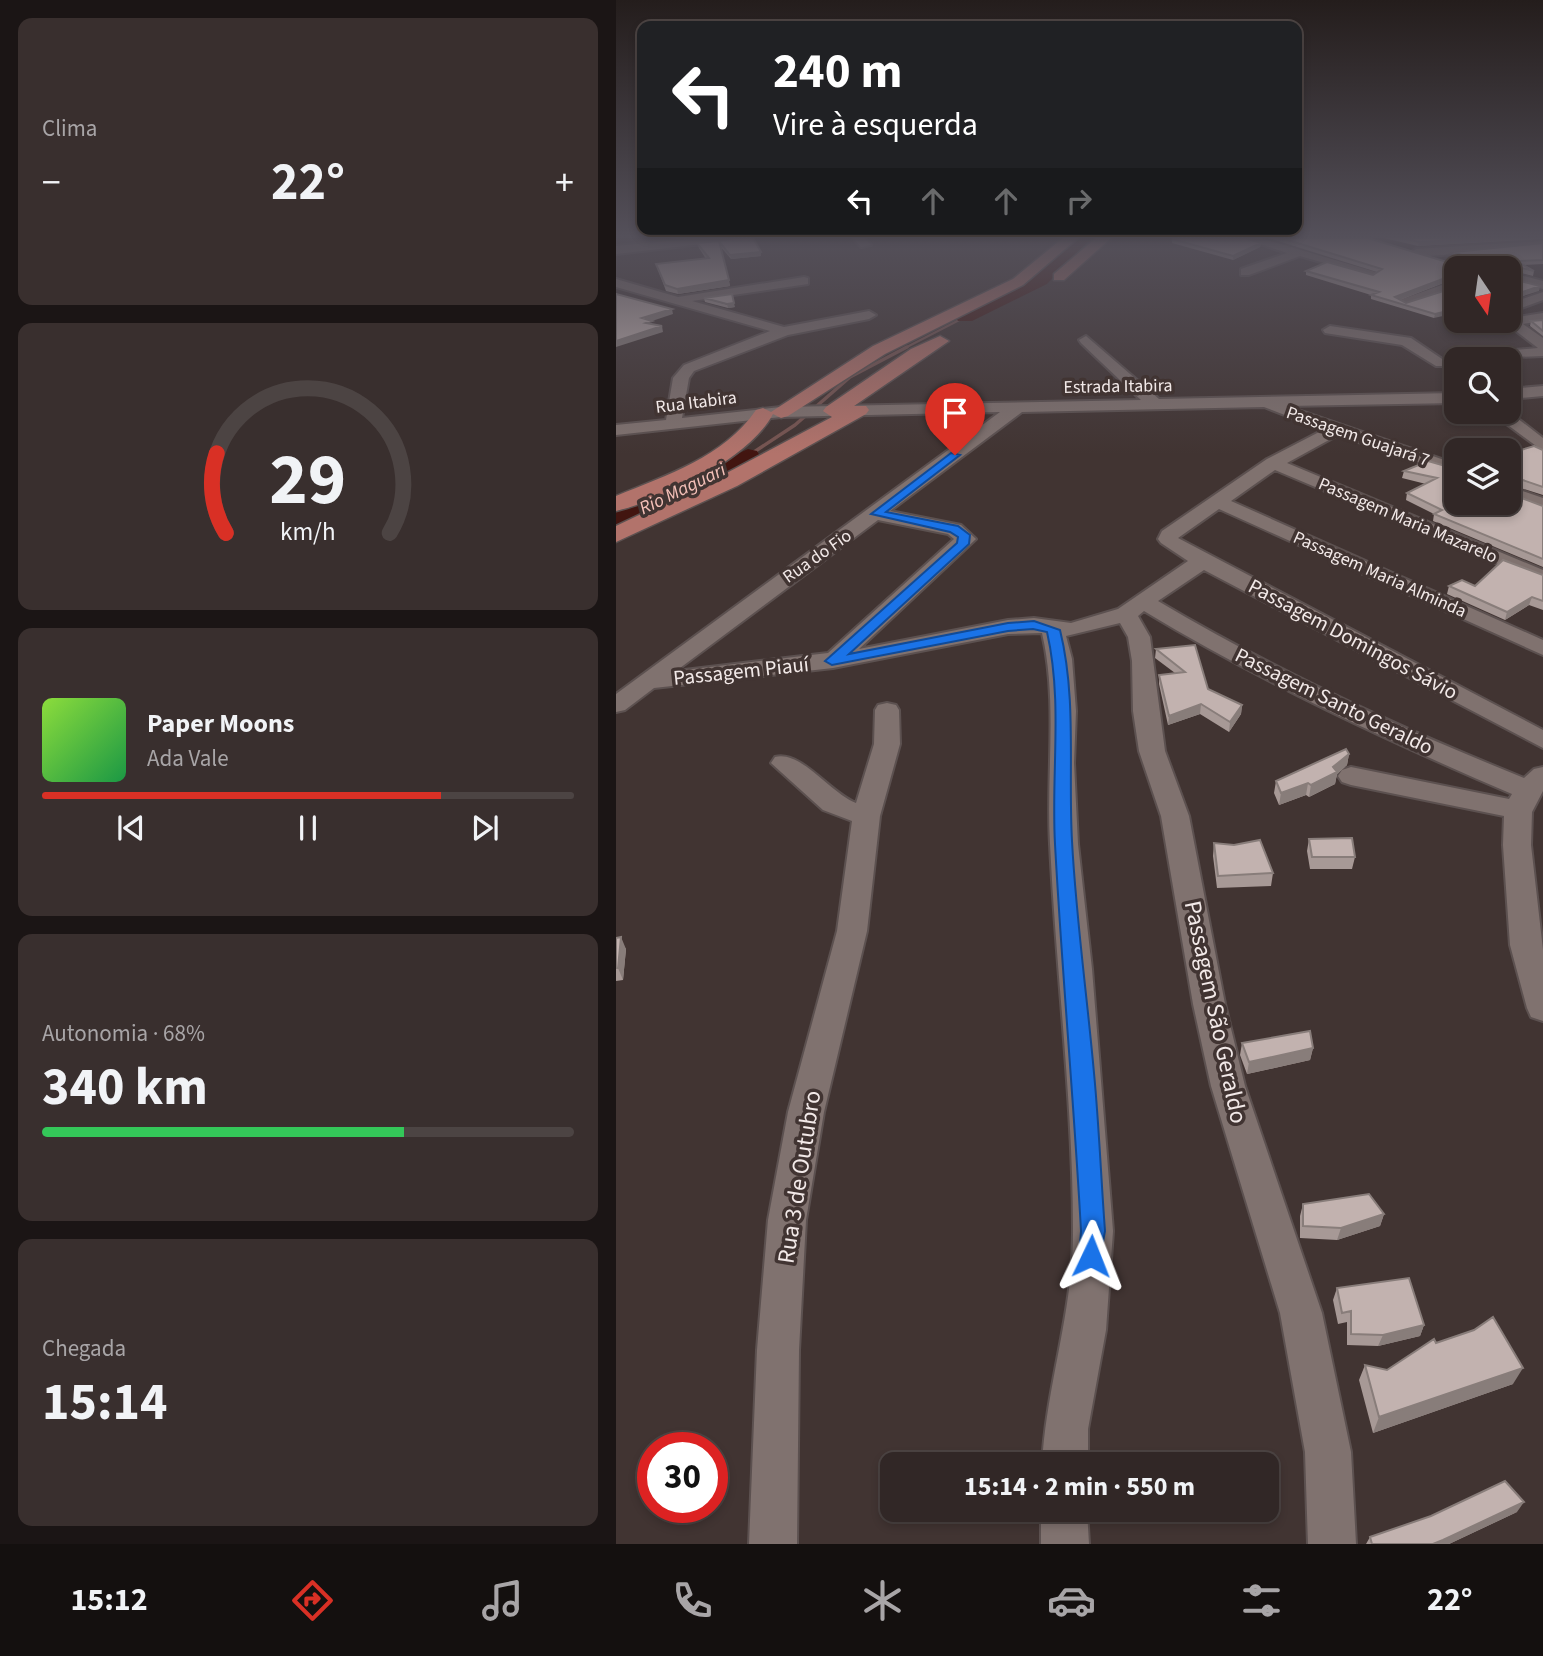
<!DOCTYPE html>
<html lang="pt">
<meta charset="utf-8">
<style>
:root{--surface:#312726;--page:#392f2e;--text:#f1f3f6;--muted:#a8a5a7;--line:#4c4443;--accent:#d93025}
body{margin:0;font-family:"Source Sans 3",sans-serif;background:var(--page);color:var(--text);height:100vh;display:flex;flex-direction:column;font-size:26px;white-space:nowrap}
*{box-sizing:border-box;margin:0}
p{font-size:23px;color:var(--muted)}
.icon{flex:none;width:38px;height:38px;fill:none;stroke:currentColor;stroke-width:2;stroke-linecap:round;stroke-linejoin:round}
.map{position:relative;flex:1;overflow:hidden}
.side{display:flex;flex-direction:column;gap:18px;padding:18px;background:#1b1515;width:616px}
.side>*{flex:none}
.banner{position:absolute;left:21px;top:21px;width:665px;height:214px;border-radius:14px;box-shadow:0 4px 10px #0003,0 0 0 2px var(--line);background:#202124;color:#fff;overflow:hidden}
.needle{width:46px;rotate:167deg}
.controls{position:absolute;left:828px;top:256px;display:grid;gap:14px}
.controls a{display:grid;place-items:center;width:77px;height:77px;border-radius:14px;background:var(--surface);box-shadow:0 4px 10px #0003,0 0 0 2px var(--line);font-size:35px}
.speed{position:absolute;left:21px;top:1432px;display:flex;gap:14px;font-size:35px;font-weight:700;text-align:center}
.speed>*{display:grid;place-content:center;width:91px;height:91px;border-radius:50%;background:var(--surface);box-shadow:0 4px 10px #0003,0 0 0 2px var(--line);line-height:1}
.speed .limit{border:10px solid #d22;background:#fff;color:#111}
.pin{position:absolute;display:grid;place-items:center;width:60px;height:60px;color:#fff;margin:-72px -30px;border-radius:50% 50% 50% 0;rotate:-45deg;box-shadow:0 0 7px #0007}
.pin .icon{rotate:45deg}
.me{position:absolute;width:77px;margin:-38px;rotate:2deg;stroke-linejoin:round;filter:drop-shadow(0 0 5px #0008)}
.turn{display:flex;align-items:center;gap:24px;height:147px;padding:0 21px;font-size:32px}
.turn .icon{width:91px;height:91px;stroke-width:2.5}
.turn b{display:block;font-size:49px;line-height:60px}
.lanes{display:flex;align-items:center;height:66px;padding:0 21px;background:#0003;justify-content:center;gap:35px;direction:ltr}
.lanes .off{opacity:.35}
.big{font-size:52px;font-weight:700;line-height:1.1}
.side .card{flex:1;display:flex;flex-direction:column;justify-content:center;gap:10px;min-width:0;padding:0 24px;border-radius:14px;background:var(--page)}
.side .dial{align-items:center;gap:0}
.dial svg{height:182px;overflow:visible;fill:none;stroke:var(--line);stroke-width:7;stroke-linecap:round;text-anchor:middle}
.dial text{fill:var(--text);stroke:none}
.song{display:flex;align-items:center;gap:21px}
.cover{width:84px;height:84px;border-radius:10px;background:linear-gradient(135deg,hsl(90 70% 55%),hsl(140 70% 35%))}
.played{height:7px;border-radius:4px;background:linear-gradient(90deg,var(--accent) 75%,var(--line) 75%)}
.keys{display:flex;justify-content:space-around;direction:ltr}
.heat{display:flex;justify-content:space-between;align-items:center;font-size:38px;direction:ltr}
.charge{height:10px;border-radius:5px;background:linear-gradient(90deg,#34c759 68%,var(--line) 0)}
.trip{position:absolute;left:264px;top:1452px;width:399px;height:70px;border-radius:14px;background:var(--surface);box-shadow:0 4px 10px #0003,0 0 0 2px var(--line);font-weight:700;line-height:70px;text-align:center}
.tab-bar{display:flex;height:112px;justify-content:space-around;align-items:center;background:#14100f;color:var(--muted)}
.tab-bar .icon{width:49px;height:49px}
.tab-bar .current{color:var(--accent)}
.tab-bar b{font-size:32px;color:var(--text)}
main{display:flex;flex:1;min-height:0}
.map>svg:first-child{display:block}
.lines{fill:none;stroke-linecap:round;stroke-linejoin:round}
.stream-far1{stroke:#775551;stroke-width:2.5}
.stream{stroke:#775551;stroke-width:3.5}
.river{fill:#421510;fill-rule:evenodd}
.minor-casing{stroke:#5c5150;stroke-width:4}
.major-casing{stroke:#5c5150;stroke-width:3}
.minor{fill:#80726f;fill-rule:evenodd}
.major{fill:#b2736b;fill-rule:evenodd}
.wall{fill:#a79996}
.shaded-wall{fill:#887d7a}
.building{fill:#c2b2af;stroke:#887d7a;stroke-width:2}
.route{fill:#1a73e8;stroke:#114b97;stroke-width:2}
.labels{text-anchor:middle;stroke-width:7;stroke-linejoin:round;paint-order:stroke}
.far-street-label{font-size:18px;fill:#f2e9e8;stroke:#413432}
.far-water-label{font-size:19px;font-style:italic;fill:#f5c1b9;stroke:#413432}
.street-label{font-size:21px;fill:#f2e9e8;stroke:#413432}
.near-street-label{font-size:24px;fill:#f2e9e8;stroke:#413432}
</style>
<main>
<section class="side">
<div class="card"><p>Clima</p>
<div class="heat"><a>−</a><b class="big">22°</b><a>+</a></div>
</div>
<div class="card dial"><svg viewBox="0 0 100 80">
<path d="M14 69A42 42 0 1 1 86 69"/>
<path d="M14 69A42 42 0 0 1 10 34" stroke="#d93025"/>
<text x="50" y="56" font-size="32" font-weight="700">29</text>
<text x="50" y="72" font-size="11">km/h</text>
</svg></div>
<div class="card">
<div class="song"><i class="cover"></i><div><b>Paper Moons</b><p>Ada Vale</p></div></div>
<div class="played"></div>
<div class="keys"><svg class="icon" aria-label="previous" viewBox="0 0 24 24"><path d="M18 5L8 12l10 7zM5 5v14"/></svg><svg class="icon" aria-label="pause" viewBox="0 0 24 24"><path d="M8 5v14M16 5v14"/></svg><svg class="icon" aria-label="next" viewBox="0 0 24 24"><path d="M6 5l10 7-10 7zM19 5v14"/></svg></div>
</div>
<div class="card"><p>Autonomia · 68%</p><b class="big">340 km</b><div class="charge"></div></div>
<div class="card"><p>Chegada</p><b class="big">15:14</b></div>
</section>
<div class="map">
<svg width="927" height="1544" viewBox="0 0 927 1544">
<rect width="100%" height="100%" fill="#413432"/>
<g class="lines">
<!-- stream-far1 -->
<path class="stream-far1" d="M287,349L349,317"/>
<!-- stream -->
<path class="stream" d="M132,456L179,425L234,377L291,347"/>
<!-- river -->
<path class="river" d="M458,238H475L431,284L356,321H342L339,317L342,313L419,276Z
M132,449L141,451L144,456L141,461L0,528V510Z"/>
<defs>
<path id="minor" d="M82,238H118L112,241L0,254V246Z
M237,238H249L255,245L245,247Z
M626,238H644L763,273L757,277L684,256L633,275H625V269L671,253Z
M927,241V247L800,257L794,253L800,249Z
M892,272L927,281V289L892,280Z
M188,277L192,278V284L76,301L168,327L253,311L260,315L253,319L172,335L78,371L73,378L66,418L165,407L525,400L465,343L463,340L470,336L543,399L840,393V403L670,406L840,464V475L722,435L671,463L927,570V583L659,470L615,501L927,640V655L603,509L562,538L927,730V748L588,570L542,601C660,671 782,727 908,778L918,769L927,767V791L916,812L915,845L927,950V1021L915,1017L911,1008L894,945L887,845L888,816L735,785L726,782L722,776L726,770L735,767L893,799L896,794C770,740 646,682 528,611L522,616L534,637L549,751L573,816L609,1004L629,1086L706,1313L735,1452L740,1544H692L689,1452L664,1313L595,1086L577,1004L545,816L523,751L517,711L516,661L512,637L504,623L450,636L456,659L460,711L458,763L462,844L476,969L497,1231L490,1330L472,1429V1465H426C430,1386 458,1309 457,1229C457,1100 440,972 434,844C430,773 442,702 426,633L392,634L217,668L38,688L9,710L0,712V694L384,412L165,417L0,435V425L50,420L57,378L68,365L154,331L0,287V279L62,297ZM648,407L707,430L651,459L546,531L542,539L545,543L572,561L502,609L455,623L418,618L392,620L243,649L360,539L345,525L274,511L406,412ZM262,520L332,534L338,539L212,653L60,671Z
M840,280V288L788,305L781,301Z
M927,292V300L892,313V304Z
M927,313V321L907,324L927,338V356L840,359V363L836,359L843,355L922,348L888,322L895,318Z
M851,320H870L852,330H842V324Z
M714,326L795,338L832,363L830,366H820L786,345L709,333L707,330Z
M927,386V396L892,399V389Z
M873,411H892L927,438V451Z
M892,486L927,498V511L892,498Z
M271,703L280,705L283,710L284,744L264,816L251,931L208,1112L190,1220L183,1350L181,1544H133L141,1350L152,1220L172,1112L221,931L236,821L207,810L155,763L159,757C185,750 214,793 240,803L258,744L259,710L262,705Z
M425,1510H471L473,1544H425Z"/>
<path id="major" d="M447,238H462L407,285L269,354L172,416L165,418L157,414C133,459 48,499 0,511V496C51,475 108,457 140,410L147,408L155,412L257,346L397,279Z
M480,238H495L448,280H438V274Z
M324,336L333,341L238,406H250L253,410L250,414L121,486L0,542V526L105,476L216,417L207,411L210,407L295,349Z"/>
</defs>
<!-- minor casing -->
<use href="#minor" class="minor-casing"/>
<!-- major casing -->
<use href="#major" class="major-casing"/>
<!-- minor -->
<use href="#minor" class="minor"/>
<!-- major -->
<use href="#major" class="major"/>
</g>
<!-- wall -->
<path class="wall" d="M652,238H752L844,266L858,265L837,257L838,252L927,243V264L907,265L918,271L917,276L892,270V268H840V278L784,300L790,303L840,287L818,318L755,299V295L690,275V271L757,275L761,272Z
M768,238H927V239L802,246Z
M556,239L645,243L644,247L617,260L556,243Z
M103,241L145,252V256L115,259L104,246L114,286L62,294L50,291L40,264L90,259L83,248L81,243Z
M88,298L119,307L112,308L89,302Z
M927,320V336L914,326L915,321Z
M927,450V495L892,484V454Z
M839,453H840V462L837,460Z
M840,469V502L927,506V567L817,521L818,514L790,500L791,493L810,484L786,478L788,471Z
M927,575V610L913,605L889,620L831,594L833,586H859Z
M540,649L592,689L626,705L625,714L613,732L584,714L552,725L543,684V675L559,673L539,658Z
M733,754L731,765L721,774L719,784L693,797L690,795L663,805L658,793L660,781Z
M693,839L739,857L736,869H694L691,851Z
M598,843L657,873L655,886L601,888L597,856Z
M0,938L10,949L7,980L0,981Z
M626,1043L697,1048L694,1060L631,1074L624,1055Z
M687,1204L768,1214L764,1226L721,1240L684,1238V1216Z
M721,1288L808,1325L804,1336L762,1346L731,1345V1322L722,1324L717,1300Z
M858,1330L897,1384L757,1433L743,1380L749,1365L771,1370L820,1343Z
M901,1512L833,1544H750L754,1537Z"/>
<!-- shaded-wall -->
<path class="shaded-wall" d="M873,238H927L802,246L803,242Z
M645,243L644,247L617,260V256Z
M145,252V256L115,259L114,255Z
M840,274V278L778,302L779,297Z
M113,280L114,286L62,294L61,289Z
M924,286L923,291L892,301V297Z
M118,303L119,307L112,308L111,304Z
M56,309L57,314L27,324L26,318Z
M840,309V313L818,318L819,314Z
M46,326L47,332L0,347V341Z
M916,597L913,605L889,620L891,612Z
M585,704L584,714L552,725L553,716Z
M626,705L625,714L613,732L614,722Z
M733,754L731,765L721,774L719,784L693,797L695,785Z
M692,783L690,795L663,805L665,793Z
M5,937L10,949L7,980L2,968Z
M697,1048L694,1060L631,1074L633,1062Z
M768,1214L764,1226L721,1240L725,1228Z
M808,1325L804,1336L762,1346L767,1335Z
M907,1368L897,1384L757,1433L763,1417Z
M908,1502L901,1512L833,1544H817Z"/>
<!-- building -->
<path class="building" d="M118,238H137L145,252L114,255L103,241Z
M562,238H630L645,243L617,256L556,239Z
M665,238H752L844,266L868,264L838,252L927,243V260L900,261L918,271L894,265L890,268H840V274L779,297L790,303L840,287V309L819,314L755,295L763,292L690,271L711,262L757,275L766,269Z
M785,238H873L803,242Z
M103,241L113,280L61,289L49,285L40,264L93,258L81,243Z
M892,278L924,286L892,297Z
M0,294L56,309L26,318L36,321L30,323L46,326L0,341Z
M116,294L118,303L111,304L88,298Z
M927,320V331L915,321Z
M918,446L927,450V487L895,476L892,478V454Z
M812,461L840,469V502H892V493L927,506V559L818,514L826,510L791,493L821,478L788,471Z
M887,560L927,575V601L916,597L891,612L833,586L846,580L859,586Z
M579,645L592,689L626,705L614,722L585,704L553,716L543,675L569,672L540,649Z
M730,749L733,754L717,767L721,772L695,785L692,783L665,793L660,781Z
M736,838L739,857H696L693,839Z
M644,840L657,873L602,876L598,843L618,845Z
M5,937L2,968H0V938Z
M694,1031L697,1048L633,1062L626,1043Z
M753,1194L768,1214L725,1228L687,1226V1204Z
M793,1278L808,1325L767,1335L735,1334V1311L726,1313L721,1288Z
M877,1317L907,1368L763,1417L749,1365L771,1370L818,1339L820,1343L858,1330Z
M889,1481L908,1502L827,1540L817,1544H756L754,1537L815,1516Z"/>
<!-- sky -->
<linearGradient id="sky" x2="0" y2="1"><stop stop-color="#241d1c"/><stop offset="0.52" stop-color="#54505a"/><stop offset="1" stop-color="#54505a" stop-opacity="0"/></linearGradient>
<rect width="927" height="454" fill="url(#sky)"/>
<!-- route -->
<path class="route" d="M335,453L344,455L270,512L342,526L354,535L353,544L233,654L392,623L418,621L444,630C461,699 452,770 456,841C460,918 471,995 478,1073C483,1125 485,1178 489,1231L483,1264L475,1268L466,1264L463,1256L465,1231C458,1102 446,973 439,844C435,773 447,702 431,632L417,629L392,631L216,665L209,661L341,543L342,537L334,532L255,514Z"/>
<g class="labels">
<!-- far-street labels -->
<g class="far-street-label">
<text transform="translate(502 386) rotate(-1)" y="6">Estrada Itabira</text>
<text transform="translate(80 402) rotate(-7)" y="6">Rua Itabira</text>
<text transform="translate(742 436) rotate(19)" y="6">Passagem Guajará 7</text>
<text transform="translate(792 520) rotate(23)" y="6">Passagem Maria Mazarelo</text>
<text transform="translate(201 556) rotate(-35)" y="6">Rua do Fio</text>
<text transform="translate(764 574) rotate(24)" y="6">Passagem Maria Alminda</text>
</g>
<!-- far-water labels -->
<g class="far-water-label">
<text transform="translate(66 488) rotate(-26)" y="7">Rio Maguari</text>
</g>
<!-- street labels -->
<g class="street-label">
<text transform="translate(737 639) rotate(28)" y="7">Passagem Domingos Sávio</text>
<text transform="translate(125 671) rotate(-6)" y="7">Passagem Piauí</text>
<text transform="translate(718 701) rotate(26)" y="7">Passagem Santo Geraldo</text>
</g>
<!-- near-street labels -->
<g class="near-street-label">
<text transform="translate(600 1012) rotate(78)" y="8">Passagem São Geraldo</text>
<text transform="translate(183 1177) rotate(-81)" y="8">Rua 3 de Outubro</text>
</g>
</g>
</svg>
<div class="controls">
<a><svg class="needle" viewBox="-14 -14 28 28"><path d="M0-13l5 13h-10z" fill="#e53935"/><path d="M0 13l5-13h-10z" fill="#a8a5a7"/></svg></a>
<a><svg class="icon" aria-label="search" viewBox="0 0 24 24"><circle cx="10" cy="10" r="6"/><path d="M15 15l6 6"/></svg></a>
<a><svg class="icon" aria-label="layers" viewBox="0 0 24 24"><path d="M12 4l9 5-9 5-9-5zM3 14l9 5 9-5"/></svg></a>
</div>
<div class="speed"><div class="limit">30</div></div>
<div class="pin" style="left:339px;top:455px;background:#d93025"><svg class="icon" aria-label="arrive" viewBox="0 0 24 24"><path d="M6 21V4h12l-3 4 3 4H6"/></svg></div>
<svg class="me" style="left:475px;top:1256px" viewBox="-20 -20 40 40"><path d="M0-17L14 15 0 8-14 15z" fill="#1a73e8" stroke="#fff" stroke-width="4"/></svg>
<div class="trip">15:14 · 2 min · 550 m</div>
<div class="banner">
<div class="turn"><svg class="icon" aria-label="left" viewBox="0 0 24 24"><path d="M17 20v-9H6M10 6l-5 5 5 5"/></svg><div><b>240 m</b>Vire à esquerda</div></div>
<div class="lanes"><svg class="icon" aria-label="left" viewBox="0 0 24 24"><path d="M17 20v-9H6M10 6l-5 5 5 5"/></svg><svg class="icon off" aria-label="ahead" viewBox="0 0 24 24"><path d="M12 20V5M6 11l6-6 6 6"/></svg><svg class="icon off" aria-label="ahead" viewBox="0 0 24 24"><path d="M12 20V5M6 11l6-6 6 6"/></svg><svg class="icon off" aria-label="right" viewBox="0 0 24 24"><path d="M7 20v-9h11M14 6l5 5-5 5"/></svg></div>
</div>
</div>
</main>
<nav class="tab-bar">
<b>15:12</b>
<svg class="icon current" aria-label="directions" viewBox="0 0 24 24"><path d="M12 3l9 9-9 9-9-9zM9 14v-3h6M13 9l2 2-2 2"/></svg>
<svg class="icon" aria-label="music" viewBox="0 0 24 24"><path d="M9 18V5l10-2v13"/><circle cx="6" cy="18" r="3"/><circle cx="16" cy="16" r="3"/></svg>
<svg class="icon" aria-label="phone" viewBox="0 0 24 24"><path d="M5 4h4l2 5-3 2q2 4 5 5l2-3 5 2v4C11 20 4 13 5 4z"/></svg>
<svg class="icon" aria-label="climate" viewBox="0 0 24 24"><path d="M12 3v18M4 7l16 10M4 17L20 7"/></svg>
<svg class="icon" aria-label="car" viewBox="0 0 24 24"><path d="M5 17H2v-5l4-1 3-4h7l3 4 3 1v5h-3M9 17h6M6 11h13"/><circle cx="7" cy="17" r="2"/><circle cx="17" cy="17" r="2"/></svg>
<svg class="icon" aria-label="filters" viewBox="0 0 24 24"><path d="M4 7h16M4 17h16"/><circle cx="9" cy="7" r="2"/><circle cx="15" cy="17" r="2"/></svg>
<b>22°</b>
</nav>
